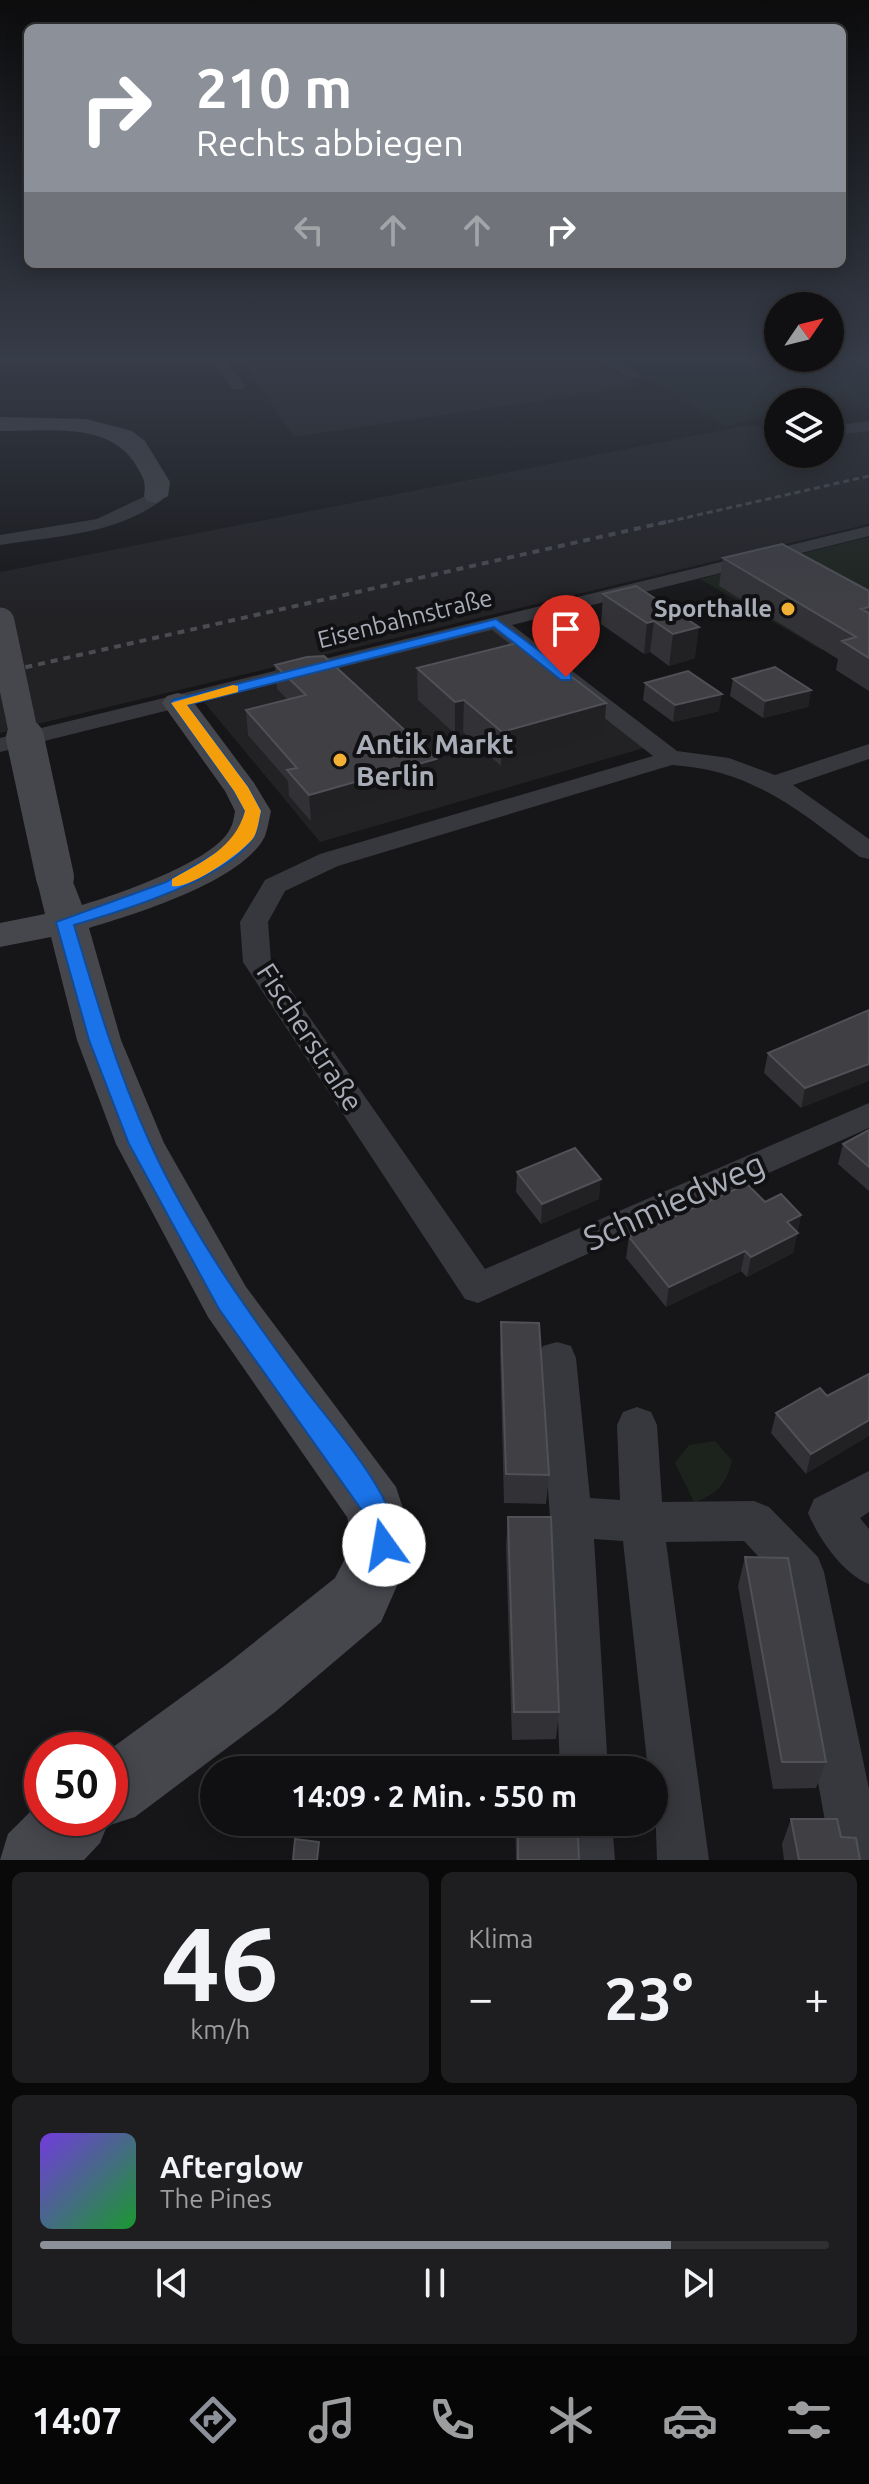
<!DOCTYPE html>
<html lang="de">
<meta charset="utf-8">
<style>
:root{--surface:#101012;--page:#1e1e20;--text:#f1f3f6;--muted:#9c9d9f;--line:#303032;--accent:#8c9099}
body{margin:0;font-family:Ubuntu,sans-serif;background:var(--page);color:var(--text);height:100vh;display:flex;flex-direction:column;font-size:30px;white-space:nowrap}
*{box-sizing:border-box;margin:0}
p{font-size:26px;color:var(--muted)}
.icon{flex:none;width:44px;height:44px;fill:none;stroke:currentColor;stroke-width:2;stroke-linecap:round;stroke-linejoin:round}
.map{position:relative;height:1860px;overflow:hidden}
.drawer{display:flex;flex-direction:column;gap:12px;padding:12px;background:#09090a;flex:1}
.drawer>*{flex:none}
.hud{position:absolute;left:24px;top:24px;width:822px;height:244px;border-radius:12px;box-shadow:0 4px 20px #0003,0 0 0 2px var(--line);background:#8c9099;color:#fff;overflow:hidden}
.needle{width:52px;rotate:55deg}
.fabs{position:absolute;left:764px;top:292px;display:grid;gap:16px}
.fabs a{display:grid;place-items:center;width:80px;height:80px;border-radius:50%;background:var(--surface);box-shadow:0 4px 20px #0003,0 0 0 2px var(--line);font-size:40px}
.speed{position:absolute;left:24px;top:1732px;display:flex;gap:16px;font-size:40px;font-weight:700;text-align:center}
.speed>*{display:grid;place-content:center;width:104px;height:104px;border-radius:50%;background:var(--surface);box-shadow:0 4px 20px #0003,0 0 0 2px var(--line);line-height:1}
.speed .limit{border:12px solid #d22;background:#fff;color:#111}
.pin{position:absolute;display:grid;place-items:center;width:68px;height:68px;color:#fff;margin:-82px -34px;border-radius:50% 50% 50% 0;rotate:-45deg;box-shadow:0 0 8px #0007}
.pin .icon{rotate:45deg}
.me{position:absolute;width:88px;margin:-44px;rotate:347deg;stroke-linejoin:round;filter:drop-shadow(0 0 6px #0008)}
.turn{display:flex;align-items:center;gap:28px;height:168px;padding:0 40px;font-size:36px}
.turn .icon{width:104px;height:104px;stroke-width:2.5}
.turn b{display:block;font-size:56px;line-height:68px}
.lanes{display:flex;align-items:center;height:76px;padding:0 40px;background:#0003;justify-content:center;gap:40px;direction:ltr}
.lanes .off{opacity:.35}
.big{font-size:60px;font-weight:600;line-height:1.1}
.drawer .card{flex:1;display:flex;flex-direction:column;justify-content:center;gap:12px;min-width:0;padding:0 28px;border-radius:12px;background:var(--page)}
.drawer .dial{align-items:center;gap:0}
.dial b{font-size:104px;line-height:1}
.song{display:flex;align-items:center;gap:24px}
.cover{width:96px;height:96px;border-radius:12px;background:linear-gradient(135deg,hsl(260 70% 55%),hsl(130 70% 35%))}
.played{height:8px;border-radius:4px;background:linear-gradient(90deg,var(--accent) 80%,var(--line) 80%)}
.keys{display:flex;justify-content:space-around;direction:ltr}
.heat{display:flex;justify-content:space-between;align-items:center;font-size:44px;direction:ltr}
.drawer .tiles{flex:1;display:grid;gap:12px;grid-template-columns:1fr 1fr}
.card:last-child{grid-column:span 2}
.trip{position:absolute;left:200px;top:1756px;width:468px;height:80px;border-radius:40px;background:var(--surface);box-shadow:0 4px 20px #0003,0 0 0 2px var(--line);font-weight:600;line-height:80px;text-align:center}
.tab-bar{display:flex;height:128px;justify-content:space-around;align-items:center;background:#060607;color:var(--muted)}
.tab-bar .icon{width:56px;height:56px}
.tab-bar .current{color:var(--accent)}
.tab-bar b{font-size:36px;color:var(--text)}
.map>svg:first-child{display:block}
.built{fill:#222225}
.green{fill:#1c231d}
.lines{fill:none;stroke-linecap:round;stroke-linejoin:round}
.street{fill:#37383d;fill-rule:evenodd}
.secondary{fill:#45474d;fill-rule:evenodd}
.rail-far1{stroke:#4a4c52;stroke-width:3;stroke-dasharray:6 4;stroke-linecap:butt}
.rail{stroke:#4a4c52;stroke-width:4;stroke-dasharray:7 6;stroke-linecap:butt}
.secondary-bridge-far1{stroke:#45474d;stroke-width:29}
.secondary-bridge{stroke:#45474d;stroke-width:38}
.wall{fill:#323236}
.shaded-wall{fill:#212124}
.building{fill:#3f3f44;stroke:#4f5156;stroke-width:2}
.route{fill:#1a73e8;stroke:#114b97;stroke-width:2}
.slow{fill:#f59e0b}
.poi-dot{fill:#f2b134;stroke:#111113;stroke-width:3}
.labels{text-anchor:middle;stroke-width:8;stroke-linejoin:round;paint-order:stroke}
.far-poi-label{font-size:24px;font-weight:bold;fill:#a8adb8;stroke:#111113;text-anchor:end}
.far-street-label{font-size:24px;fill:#a8adb8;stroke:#111113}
.poi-label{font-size:28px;font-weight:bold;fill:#a8adb8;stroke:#111113;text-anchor:start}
.street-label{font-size:28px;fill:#a8adb8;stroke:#111113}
.near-street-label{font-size:34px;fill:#a8adb8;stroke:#111113}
</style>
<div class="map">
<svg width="869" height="1860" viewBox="0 0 869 1860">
<rect width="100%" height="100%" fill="#161618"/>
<!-- built -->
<path class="built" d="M240,357H593L639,386L294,437Z
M749,425L778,432V454H830V434L869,429V524L0,733V572Z
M495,627L644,748L320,842L204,702Z"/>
<!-- green -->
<path class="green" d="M647,357H869V408L829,395L808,402H778V412L725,427L621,361Z
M869,537V636L820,649L700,579Z
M715,1441L732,1460C727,1483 717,1495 694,1502L675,1463L689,1445Z"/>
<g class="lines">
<!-- street -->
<path class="street" d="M209,357H223L245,386L243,389H233Z
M598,357H615L641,376L629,379Z
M869,421V431L830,436V426Z
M156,491L162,492V500C115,535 56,536 0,545V535L97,519Z
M869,526V536L512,625L677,751L729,758L775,775L869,744V759L793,785L869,839V859L860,857C799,810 752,770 672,765L338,866L285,891L268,922L271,962L485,1269L869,1103V1128L478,1303L465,1299L243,962L240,922L265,880L320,854L653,756L492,630L0,752V738Z
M557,1342L571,1346L576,1358L590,1498L620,1500L617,1425L623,1412L637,1407L651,1412L657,1425L662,1502L754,1501L769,1507L818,1557L824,1572L869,1789V1860H832L782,1582L744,1541L666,1542L709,1860H657L654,1770H648L623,1541L594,1539L608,1770H560L550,1517L538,1358L543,1346Z
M869,1471V1512L860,1518L869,1529V1584C843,1574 819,1539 808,1513L814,1499Z
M562,1822H612L615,1860H563Z"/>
<!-- secondary -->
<path class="secondary" d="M0,417L86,419L132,431L145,441L170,482L168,496L156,503L147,501L144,496C146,483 144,478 137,467C111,420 47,432 0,431Z
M178,693L189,696L254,783L271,811C269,819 268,828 265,836C244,881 133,915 89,928L121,1040L164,1143L246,1287L396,1487L415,1545L381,1622L275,1712L135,1817L107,1826L100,1843L84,1860H0L8,1834L42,1800V1818H110L109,1750L227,1664L335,1578L353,1543L347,1517L208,1317L116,1144L77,1040L51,937L0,947V923L45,914L36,877L42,869L55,866L68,869L82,905C116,895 215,861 230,829C233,824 234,817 235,811L225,791L162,703L167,696Z"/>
<!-- rail-far1 -->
<path class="rail-far1" d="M658,524L869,476"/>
<!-- rail -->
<path class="rail" d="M0,673L666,522"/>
<!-- secondary-bridge-far1 -->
<path class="secondary-bridge-far1" d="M0,622L25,740"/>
<!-- secondary-bridge -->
<path class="secondary-bridge" d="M25,738L55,877"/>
</g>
<!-- wall -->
<path class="wall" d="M723,558L869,591V691L836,670L838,659L719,586Z
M636,586L695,658L669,666L650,652L644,654L601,624L603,594Z
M540,616L589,641L566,647L555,645L539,632Z
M275,665L436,785L311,821L289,796L288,781L248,735L246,710L288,700L277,689Z
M417,668L606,703L604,735L501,766L463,732L455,734L418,700Z
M733,679L811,690L808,707L763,718L730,696Z
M645,683L719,711L673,722L643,700Z
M869,1010L801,1108L764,1073L768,1053Z
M869,1130V1191L838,1164L843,1144Z
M517,1172L599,1199L541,1224L516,1192Z
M765,1202L801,1215L793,1253L747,1277L741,1271L666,1307L626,1258L629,1237Z
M501,1322L549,1475L546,1504L504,1503L500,1352Z
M869,1374L806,1474L771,1433L776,1413L827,1396Z
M508,1517L559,1712L556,1739L512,1740L506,1546Z
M745,1557L826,1762L816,1788L773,1789L738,1586Z
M791,1819L841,1837L860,1860H784L782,1844Z
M515,1822H563L564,1835L579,1860H516Z"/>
<!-- shaded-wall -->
<path class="shaded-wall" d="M654,621L650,652L644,654L647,623Z
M590,625L589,641L566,647L567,631Z
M699,627L695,658L669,666L673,634Z
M811,690L808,707L763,718L765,701Z
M722,694L719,711L673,722L675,705Z
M464,700L463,732L455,734V702Z
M606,703L604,735L501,766L502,732Z
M436,759V785L311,821L309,795Z
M869,1064V1081L801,1108L805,1088Z
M601,1179L599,1199L541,1224L542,1204Z
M801,1215L793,1253L747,1277L751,1257L787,1222Z
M745,1251L741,1271L666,1307L669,1287Z
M869,1420V1436L806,1474L811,1454Z"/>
<!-- building -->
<path class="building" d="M782,544L869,591V607L861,609L869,613V658L842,641L856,637L723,558Z
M636,586L699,627L673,634L654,621L647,623L603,594Z
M569,612L590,625L567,631L556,629L540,616Z
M525,641L606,703L502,732L464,700L455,702L417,668Z
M324,656L436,759L309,795L287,770L297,768L246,710L306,695L275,665L307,657Z
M775,667L811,690L765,701L733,679Z
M688,671L722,694L675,705L645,683Z
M869,1010V1064L805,1088L768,1053Z
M869,1130V1167L843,1144Z
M575,1148L601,1179L542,1204L517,1172Z
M747,1184L765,1202L781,1194L801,1215L787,1222L798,1233L751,1257L745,1251L669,1287L629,1237Z
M501,1322L539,1323L549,1475L506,1474Z
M869,1374V1420L811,1454L776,1413L820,1388L827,1396Z
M508,1517H551L559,1712H514Z
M745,1557L788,1558L826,1762H782Z
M516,1765L573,1766L574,1770H516Z
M791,1819H837L841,1837L856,1838L860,1860H799Z
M518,1822H563L564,1835L578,1838L579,1860H518Z
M295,1839L319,1842L317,1860H293Z"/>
<!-- sky -->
<linearGradient id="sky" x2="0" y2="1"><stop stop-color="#0c0c0d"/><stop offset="0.58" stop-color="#363c48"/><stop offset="1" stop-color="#363c48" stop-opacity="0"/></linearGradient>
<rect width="869" height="618" fill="url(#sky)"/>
<!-- route -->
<path class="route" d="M496,619L571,674V680H561L494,627L187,705L248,787L261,811C259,819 258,829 255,835C232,878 119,912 74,925C96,999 118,1073 150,1143C190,1231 248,1312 305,1389C330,1423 412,1512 394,1555L384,1559L374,1555L363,1512L219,1309L129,1144L89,1040L56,922L166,882L219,851L239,833L245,811L234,791L171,703L173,700Z"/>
<!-- slow -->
<path class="slow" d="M233,685L238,686V692L187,705L248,787L261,811C259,819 258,830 254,837C244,852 189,890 172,886V879C203,861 235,848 245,811L234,791L171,703Z"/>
<!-- markers -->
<g class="poi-dot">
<circle cx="788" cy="609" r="8"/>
<circle cx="340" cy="760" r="8"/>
</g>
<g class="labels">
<!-- far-poi labels -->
<g class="far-poi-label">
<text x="772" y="617">Sporthalle</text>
</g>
<!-- far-street labels -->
<g class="far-street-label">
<text transform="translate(405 619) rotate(-14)" y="8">Eisenbahnstraße</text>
</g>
<!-- poi labels -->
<g class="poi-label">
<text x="356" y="754">Antik Markt<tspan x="356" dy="32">Berlin</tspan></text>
</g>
<!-- street labels -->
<g class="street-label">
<text transform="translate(310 1037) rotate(57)" y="10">Fischerstraße</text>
</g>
<!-- near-street labels -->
<g class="near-street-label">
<text transform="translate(674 1201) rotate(-24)" y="12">Schmiedweg</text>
</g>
</g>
</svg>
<div class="fabs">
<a><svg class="needle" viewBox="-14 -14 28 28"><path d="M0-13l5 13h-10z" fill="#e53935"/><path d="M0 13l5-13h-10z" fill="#9c9d9f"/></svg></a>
<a><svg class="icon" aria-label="layers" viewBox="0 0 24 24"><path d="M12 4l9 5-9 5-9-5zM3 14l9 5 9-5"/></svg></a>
</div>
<div class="speed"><div class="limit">50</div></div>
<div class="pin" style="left:566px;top:677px;background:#d93025"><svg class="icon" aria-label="arrive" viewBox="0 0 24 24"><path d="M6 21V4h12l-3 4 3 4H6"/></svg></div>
<svg class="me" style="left:384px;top:1545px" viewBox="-20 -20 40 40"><circle r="19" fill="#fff"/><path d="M0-13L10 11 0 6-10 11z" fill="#1a73e8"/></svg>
<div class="trip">14:09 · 2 Min. · 550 m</div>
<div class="hud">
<div class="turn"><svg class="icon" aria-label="right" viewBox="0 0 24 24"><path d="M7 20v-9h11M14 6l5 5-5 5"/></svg><div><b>210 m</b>Rechts abbiegen</div></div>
<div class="lanes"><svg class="icon off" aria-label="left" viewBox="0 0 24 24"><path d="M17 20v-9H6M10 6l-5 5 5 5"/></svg><svg class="icon off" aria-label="ahead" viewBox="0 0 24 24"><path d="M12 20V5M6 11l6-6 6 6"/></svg><svg class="icon off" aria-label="ahead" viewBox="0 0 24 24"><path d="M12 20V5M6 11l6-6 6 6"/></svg><svg class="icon" aria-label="right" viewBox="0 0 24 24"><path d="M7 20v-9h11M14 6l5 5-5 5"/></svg></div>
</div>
</div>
<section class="drawer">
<div class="tiles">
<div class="card dial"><b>46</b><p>km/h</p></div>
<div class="card"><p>Klima</p>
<div class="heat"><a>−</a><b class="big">23°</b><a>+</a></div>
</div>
<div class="card">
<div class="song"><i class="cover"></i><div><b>Afterglow</b><p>The Pines</p></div></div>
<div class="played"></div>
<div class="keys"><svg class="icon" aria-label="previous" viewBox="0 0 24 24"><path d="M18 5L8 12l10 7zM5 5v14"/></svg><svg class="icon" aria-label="pause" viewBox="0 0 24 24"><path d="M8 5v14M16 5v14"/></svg><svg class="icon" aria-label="next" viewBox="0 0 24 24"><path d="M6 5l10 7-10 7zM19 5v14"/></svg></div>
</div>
</div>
</section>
<nav class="tab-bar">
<b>14:07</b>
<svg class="icon current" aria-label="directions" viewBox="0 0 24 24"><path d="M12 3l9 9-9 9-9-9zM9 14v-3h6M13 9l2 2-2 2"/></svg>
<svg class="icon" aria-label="music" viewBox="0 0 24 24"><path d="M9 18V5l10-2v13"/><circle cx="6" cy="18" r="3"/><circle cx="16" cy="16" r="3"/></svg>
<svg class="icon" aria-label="phone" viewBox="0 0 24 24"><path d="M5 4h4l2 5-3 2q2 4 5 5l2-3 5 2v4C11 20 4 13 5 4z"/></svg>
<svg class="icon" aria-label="climate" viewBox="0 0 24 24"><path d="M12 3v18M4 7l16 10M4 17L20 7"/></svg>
<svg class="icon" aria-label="car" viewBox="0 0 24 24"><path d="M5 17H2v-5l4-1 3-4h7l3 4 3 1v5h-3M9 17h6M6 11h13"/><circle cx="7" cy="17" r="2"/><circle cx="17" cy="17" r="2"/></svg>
<svg class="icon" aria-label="filters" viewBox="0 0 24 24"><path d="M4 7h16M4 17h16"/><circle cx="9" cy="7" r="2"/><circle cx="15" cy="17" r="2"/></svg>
</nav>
